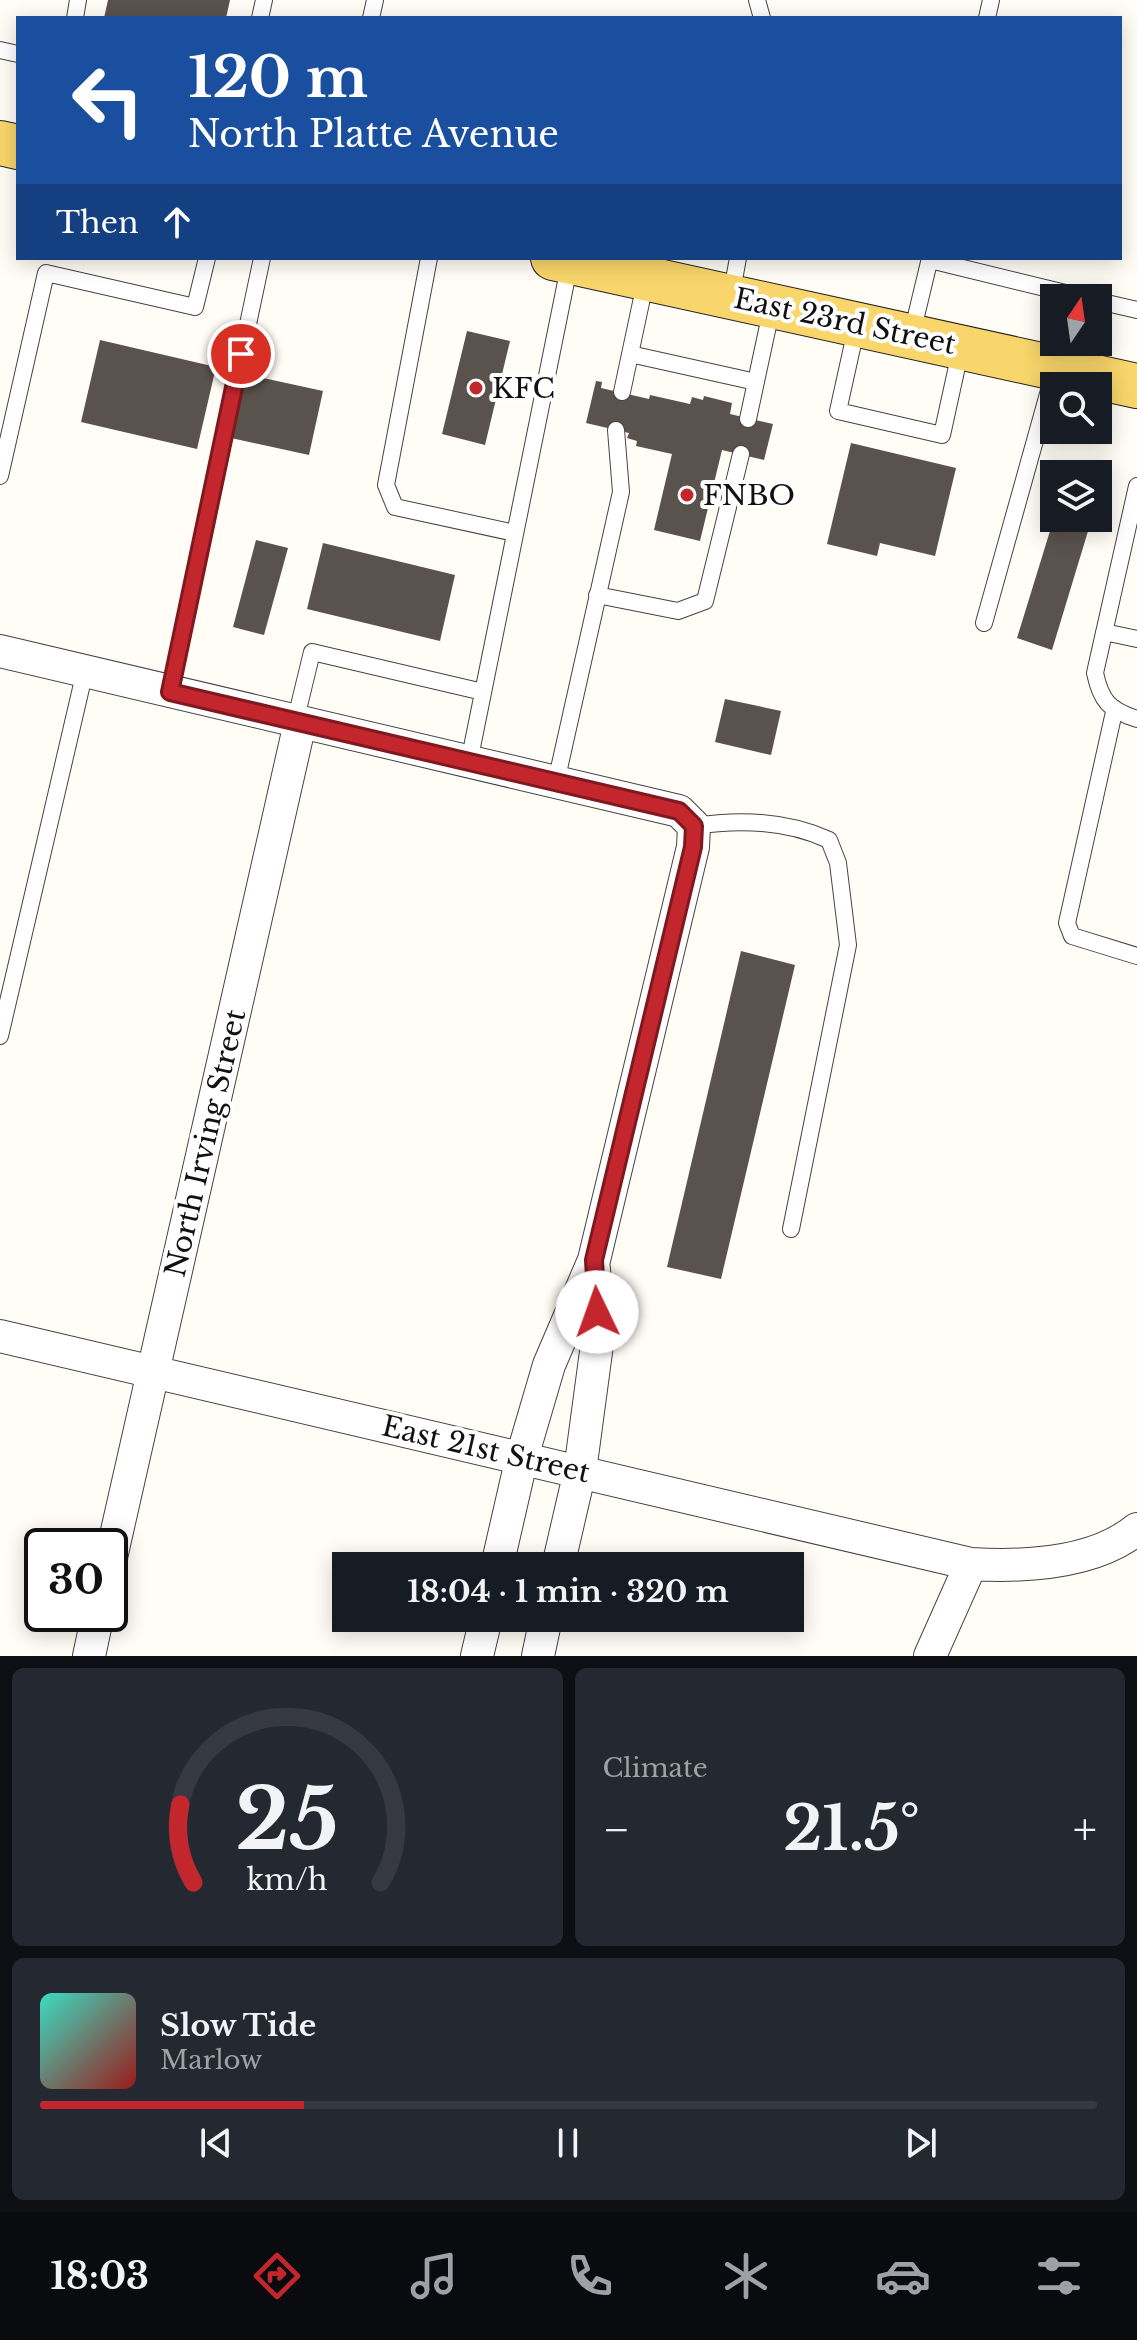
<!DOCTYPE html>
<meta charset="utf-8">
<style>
:root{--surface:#171b24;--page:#242831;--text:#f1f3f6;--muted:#9ea1a6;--line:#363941;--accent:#c4262e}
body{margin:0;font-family:"Libre Baskerville",serif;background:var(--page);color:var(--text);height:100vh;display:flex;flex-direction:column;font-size:30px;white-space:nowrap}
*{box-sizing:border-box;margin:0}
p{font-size:26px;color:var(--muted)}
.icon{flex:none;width:44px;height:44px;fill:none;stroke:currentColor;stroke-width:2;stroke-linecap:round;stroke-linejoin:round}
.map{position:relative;height:1656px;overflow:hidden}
.side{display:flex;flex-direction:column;gap:12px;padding:12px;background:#0d0f14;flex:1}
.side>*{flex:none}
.banner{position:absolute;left:16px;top:16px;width:1106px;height:244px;border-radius:0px;box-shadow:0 4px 20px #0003;background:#1a4fa0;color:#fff;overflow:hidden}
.needle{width:52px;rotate:13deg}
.controls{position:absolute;left:1040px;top:284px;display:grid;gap:16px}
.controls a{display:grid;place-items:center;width:72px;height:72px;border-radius:0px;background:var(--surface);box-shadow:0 4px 20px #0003;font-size:40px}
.speed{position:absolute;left:24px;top:1528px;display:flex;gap:16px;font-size:40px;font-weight:700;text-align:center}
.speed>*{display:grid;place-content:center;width:104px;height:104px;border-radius:50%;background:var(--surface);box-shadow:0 4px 20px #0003;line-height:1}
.speed .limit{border:4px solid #111;border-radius:12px;background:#fff;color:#111}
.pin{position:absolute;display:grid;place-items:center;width:68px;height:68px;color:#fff;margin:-34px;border:4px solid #fff;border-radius:50%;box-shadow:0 2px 8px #0007}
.me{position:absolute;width:88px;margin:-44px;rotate:357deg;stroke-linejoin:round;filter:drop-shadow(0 0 6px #0008)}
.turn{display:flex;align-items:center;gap:28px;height:168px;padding:0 40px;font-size:36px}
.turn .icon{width:104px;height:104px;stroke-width:2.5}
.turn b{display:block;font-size:56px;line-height:68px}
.then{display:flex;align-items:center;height:76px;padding:0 40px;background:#0003;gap:16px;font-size:30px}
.big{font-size:60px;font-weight:700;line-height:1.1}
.side .tile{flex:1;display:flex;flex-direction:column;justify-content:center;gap:12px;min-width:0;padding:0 28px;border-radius:12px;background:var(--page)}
.side .dial{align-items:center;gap:0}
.dial svg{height:208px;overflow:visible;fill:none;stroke:var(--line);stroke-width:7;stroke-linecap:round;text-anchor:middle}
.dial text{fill:var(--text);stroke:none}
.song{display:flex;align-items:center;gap:24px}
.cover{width:96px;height:96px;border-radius:12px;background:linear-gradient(135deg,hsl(170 70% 55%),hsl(0 70% 35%))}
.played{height:8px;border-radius:4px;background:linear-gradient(90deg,var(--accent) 25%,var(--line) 25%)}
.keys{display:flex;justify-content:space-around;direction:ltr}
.heat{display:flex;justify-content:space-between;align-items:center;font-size:44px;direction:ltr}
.side .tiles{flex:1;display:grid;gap:12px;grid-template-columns:1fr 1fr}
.tile:last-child{grid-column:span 2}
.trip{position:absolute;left:332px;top:1552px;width:472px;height:80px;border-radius:0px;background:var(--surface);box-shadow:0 4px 20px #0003;font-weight:700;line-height:80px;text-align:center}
.tab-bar{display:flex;height:128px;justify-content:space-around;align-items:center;background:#090b0e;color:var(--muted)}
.tab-bar .icon{width:56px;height:56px}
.tab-bar .current{color:var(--accent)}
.tab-bar b{font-size:36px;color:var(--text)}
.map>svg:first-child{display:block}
.building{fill:#5a524d}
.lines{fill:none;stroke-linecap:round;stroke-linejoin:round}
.lane-casing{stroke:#444;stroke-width:18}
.street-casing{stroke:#444;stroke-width:34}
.primary-casing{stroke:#222;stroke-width:46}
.lane{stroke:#fff;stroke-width:16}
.street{stroke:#fff;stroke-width:32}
.primary{stroke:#f9d66b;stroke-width:44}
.route-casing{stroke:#7f191e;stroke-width:20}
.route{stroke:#c4262e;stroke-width:14}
.poi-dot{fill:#c4262e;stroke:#fff;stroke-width:3}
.labels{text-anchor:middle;stroke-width:8;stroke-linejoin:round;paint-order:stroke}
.street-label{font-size:28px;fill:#111;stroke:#fff}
.poi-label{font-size:28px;fill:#111;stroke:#fff;text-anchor:start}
</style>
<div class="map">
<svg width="1137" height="1656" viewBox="0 0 1137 1656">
<rect width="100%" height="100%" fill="#fffdf5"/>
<!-- building -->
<path class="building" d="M108,0H230L226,18H104Z
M467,331L510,341L485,445L442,434Z
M100,340L216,367L197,449L81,422Z
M245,374L323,391L309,455L231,438Z
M596,381L602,382L601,388L649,399L650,395L690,404L692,397L703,400L704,396L732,403L730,414L773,424L764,460L722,450L700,541L654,530L672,454L636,446L637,441L627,438L629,433L586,423Z
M851,443L956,468L935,556L880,543L877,556L827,544Z
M1054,518H1092L1052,650L1017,638Z
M256,540L288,548L264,635L233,627Z
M323,543L455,575L440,641L307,609Z
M725,699L781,711L771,755L715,742Z
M741,951L795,965L721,1279L667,1267Z"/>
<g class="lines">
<defs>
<path id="lane" d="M757,0L762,18
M75,18L78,0
M260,18L264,0
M371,18L375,0
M987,18L991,0
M0,50L18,54
M429,258L386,485L395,507L515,533
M930,260L1086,298
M731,296L738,258
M1098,301L1137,310
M857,325L838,411L942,435L961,348
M912,333L930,258
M630,354L756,382
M622,392L646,279
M748,419L772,307
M0,476L46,273L195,307L207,258
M1137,486L1095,673C1101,701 1109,710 1137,719
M597,595L678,611L705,601L741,454
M984,623L1055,369
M1104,632L1137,639
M170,692L262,258
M1114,712L1067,923L1072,936L1137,956
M295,722L312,652L483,692
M469,762L570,262
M556,782L621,492L616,430
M694,826C740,819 786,820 829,840L838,863L848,945L791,1229
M0,1036L85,671"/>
<path id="street" d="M0,651L679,811L694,826L693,847L594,1260L549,1365L522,1457L497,1566
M0,1336L971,1564C1023,1567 1094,1564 1137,1529
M110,1562L300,723
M558,1566L580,1471L598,1337L594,1269
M89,1656L98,1614
M477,1656L486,1618
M538,1656L546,1618
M930,1656L971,1564"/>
<path id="primary" d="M0,143L18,147
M553,258L1137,386"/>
</defs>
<!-- lane casing -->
<use href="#lane" class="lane-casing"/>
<!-- street casing -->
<use href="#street" class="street-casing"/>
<!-- primary casing -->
<use href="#primary" class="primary-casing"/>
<!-- lane -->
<use href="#lane" class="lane"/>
<!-- street -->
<use href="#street" class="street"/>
<!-- primary -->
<use href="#primary" class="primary"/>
</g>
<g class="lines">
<defs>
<path id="route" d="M241,354L170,692L679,811L694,826L693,847L594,1260L597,1312"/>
</defs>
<!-- route casing -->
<use href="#route" class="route-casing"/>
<!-- route -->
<use href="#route" class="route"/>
</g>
<!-- markers -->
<g class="poi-dot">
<circle cx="476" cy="388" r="8"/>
<circle cx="687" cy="495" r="8"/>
</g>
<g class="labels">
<!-- street labels -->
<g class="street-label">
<text transform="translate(845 321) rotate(12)" y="10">East 23rd Street</text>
<text transform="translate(205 1143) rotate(-77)" y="10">North Irving Street</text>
<text transform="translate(486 1449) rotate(13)" y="10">East 21st Street</text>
</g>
<!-- poi labels -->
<g class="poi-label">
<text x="492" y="398">KFC</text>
<text x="703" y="505">FNBO</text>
</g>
</g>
</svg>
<div class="controls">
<a><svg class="needle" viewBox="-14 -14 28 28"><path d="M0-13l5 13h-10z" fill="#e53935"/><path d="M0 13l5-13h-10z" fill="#9ea1a6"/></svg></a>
<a><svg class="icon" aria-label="search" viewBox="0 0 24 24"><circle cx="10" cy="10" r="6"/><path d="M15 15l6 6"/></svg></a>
<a><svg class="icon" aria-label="layers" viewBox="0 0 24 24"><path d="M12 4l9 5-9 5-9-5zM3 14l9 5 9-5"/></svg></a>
</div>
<div class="speed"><div class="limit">30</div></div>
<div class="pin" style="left:241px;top:354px;background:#d93025"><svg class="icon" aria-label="arrive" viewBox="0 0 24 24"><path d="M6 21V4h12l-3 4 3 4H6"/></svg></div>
<svg class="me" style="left:597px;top:1312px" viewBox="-20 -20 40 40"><circle r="19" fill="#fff"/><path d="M0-13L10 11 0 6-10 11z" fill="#c4262e"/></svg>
<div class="trip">18:04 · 1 min · 320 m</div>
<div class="banner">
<div class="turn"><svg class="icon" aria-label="left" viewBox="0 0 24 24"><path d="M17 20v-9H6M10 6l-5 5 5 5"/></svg><div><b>120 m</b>North Platte Avenue</div></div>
<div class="then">Then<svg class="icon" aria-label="ahead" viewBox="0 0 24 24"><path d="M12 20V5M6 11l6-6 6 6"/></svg></div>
</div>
</div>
<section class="side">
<div class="tiles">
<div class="tile dial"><svg viewBox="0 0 100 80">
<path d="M14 69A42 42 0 1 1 86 69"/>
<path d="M14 69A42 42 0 0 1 9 39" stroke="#c4262e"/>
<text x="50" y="56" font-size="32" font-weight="700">25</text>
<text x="50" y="72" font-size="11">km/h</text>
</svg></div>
<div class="tile"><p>Climate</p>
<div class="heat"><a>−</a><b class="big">21.5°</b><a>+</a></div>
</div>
<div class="tile">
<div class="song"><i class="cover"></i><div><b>Slow Tide</b><p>Marlow</p></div></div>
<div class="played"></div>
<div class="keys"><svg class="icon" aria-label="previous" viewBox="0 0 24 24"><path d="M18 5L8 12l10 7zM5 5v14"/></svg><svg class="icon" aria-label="pause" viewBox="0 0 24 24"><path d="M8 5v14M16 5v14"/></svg><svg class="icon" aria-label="next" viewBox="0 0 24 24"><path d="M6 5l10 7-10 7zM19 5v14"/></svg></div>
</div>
</div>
</section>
<nav class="tab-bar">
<b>18:03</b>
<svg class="icon current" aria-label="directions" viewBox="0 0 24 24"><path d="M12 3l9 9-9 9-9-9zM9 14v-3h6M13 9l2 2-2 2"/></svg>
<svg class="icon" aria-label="music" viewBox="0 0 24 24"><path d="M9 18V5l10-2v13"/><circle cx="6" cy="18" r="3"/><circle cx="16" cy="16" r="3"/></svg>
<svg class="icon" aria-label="phone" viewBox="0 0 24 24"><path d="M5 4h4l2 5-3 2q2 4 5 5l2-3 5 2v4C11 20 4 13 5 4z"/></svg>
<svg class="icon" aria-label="climate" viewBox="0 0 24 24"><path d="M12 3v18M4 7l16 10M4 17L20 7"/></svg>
<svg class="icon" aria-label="car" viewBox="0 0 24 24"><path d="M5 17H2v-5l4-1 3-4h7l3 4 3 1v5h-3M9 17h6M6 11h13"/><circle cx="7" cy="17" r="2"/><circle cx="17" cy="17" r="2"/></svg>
<svg class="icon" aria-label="filters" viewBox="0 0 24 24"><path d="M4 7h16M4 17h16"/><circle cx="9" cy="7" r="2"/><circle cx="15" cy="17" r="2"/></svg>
</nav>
